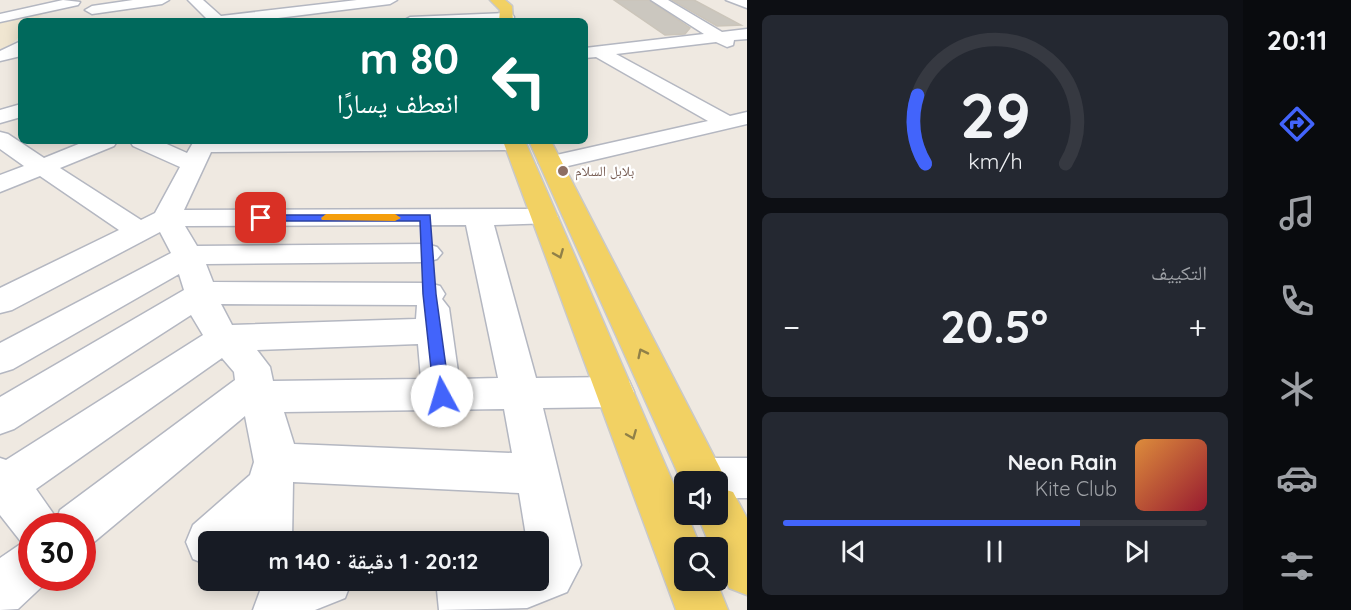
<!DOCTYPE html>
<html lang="ar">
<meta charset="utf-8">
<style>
:root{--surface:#171b24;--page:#242831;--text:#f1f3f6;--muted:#9ea1a6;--line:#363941;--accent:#4264fb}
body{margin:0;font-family:Quicksand,"Noto Naskh Arabic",sans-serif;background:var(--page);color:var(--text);direction:rtl;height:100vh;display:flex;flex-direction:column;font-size:22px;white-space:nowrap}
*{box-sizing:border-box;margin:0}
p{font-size:20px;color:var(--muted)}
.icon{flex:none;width:33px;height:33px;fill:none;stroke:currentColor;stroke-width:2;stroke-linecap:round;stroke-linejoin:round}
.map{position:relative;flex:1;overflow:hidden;direction:ltr}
.details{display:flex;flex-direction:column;gap:15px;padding:15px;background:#0d0f14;width:496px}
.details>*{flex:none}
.guide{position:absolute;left:18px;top:18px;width:570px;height:126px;border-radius:9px;box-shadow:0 3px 15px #0003;direction:rtl;background:#00695c;color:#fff;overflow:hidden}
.fabs{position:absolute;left:674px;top:471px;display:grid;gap:12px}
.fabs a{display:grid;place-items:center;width:54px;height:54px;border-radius:9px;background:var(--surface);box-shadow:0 3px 15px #0003;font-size:30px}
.speed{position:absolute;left:18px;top:513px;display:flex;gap:12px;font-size:30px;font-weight:700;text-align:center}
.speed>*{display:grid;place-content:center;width:78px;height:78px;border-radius:50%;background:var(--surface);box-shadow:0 3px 15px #0003;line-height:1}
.speed .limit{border:9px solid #d22;background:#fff;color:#111}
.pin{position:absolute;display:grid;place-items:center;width:51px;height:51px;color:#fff;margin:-26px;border-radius:12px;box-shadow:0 3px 9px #0006}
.me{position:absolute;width:66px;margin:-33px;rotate:354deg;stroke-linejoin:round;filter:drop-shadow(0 0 4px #0008)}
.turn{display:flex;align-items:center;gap:21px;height:126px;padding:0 30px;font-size:27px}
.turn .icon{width:78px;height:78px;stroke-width:2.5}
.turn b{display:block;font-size:42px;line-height:51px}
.big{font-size:45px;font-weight:700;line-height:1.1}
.details .widget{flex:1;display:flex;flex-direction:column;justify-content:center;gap:9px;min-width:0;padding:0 21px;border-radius:9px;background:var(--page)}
.details .dial{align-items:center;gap:0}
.dial svg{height:156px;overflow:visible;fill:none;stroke:var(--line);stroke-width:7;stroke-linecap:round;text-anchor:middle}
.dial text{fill:var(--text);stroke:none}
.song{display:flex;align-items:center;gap:18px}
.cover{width:72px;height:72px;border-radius:9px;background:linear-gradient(135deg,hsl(30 70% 55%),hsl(350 70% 35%))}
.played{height:6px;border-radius:3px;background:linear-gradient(90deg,var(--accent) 70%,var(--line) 70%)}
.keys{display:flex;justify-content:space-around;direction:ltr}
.heat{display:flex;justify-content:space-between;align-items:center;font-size:33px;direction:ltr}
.trip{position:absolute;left:198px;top:531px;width:351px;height:60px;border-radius:9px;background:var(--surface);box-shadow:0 3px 15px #0003;font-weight:700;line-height:60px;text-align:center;direction:rtl}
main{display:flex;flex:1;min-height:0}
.menu{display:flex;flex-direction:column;width:108px;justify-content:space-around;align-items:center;background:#090b0e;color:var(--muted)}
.menu .icon{width:42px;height:42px}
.menu .on{color:var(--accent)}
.menu b{font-size:27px;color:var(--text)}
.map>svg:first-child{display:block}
.education{fill:#f0e6d1}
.building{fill:#cbc7bf;stroke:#cbc5ba;stroke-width:1.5}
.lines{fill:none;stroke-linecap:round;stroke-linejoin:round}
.minor-casing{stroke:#b4b7c1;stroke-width:3}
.major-casing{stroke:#c9c9c9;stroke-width:3}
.minor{fill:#fff;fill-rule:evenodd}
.major{fill:#f2d163;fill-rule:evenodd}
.oneway{stroke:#908048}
.route{fill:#4264fb;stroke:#2b41a3;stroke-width:1.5}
.slow{fill:#f59e0b}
.education-dot{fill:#8d6e63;stroke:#fff;stroke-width:2}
.labels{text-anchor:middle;stroke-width:4.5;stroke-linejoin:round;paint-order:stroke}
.far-education-label{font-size:14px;fill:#785e54;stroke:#fff;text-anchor:start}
</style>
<main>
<nav class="menu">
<b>20:11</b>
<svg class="icon on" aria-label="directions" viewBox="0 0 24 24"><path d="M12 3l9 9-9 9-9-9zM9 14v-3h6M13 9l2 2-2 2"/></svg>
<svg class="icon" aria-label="music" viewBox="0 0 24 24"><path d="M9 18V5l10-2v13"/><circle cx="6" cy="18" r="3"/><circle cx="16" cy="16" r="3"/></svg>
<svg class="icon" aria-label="phone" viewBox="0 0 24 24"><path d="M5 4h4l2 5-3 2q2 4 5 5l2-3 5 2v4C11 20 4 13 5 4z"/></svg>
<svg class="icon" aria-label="climate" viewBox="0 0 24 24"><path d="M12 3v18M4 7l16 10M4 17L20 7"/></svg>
<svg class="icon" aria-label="car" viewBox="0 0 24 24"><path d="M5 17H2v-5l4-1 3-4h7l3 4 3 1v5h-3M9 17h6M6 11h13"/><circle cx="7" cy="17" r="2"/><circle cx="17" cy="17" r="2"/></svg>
<svg class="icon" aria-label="filters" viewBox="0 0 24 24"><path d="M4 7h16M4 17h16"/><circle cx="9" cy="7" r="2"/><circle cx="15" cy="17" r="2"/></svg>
</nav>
<section class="details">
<div class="widget dial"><svg viewBox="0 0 100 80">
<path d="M14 69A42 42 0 1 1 86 69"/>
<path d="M14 69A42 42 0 0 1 10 34" stroke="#4264fb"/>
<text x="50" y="56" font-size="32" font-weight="700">29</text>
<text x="50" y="72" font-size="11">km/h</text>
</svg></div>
<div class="widget"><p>التكييف</p>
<div class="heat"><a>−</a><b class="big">20.5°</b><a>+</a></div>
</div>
<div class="widget">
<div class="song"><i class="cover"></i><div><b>Neon Rain</b><p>Kite Club</p></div></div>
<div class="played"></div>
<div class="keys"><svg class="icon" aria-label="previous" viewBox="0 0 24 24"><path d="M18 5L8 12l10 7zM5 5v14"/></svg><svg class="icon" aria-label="pause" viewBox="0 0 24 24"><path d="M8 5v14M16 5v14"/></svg><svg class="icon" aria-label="next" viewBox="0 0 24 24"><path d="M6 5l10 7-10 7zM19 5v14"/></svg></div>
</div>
</section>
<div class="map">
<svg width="747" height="610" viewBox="0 0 747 610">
<rect width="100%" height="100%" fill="#efe9e1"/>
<!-- education -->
<path class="education" d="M46,11L35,21H21V35L6,49L0,51V21Z"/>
<!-- building -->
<path class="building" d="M614,0H649L690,28L685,34L665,35Z
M672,0H694L741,25L717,26Z"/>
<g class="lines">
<defs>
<path id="minor" d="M63,0L80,2L78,5L0,22V14Z
M133,0H169L162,4L92,14L85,10L92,6Z
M188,0H203L221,16L357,0H397L390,4L254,21H209Z
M651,0H668L722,32L747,29V39L734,40L733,45L727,47L716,42L616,54L730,116L747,112V124L551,170L543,168L539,163L543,158L708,121L596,57L585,58V48L704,34Z
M726,0H747V8Z
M507,13L512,14L514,17L512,20L403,21L410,17Z
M21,41V56L0,61V51Z
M21,104V117L0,123V110Z
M0,132L8,134L44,158L86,141H117L114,146L60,168L141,220L155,213L180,167L133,146L130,141H160L187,153L194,141H524L522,148L514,150L211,152L184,210L544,209L554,211L558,217L554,223L494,225L536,378L615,377L629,381L634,392L629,403L615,407L543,408L581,565L567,592L527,608L439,610L436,580H538V542H527L519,493L293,482L292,542H208V565L193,559L186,542L193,525L250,475L254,462L245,416L94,542L82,547V526H32V578H51L18,609L0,610V558L22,543L0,515V458L6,460L203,335L191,315L14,429L0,434V397L184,290L179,274L13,369L0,373V343L171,253L160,232L12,310L0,313V288L119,230L40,176L0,192V175L24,166L0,149ZM466,225L498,378L459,379L449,308L442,299L445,294L440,286L429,283L213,282L206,264L427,262L437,259L442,253L437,247L427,244L197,246L185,226ZM221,304L417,305L416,319L232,325ZM418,344L421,379L273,381L270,367L257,350ZM222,358L234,372L235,380L60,510L57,519L36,489ZM504,409L512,453L294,444L284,412Z
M703,458H747V498H717V482H684V485L681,478L687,464Z
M269,580H352L345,598L315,610H253L260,591Z"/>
<path id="major" d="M490,0H505L512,6L513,21H499L500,10Z
M503,141H525L684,508V514H687L701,548H684V580H716L728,610H676Z
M529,141H551L720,468L726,482L723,489L733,492L747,518V595L729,588L717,560V548H711L697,514H717V482H684V487Z"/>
</defs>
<!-- minor casing -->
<use href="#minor" class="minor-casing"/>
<!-- major casing -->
<use href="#major" class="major-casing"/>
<!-- minor -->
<use href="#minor" class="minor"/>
<!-- major -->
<use href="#major" class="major"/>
</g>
<!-- one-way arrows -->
<defs><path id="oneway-chevron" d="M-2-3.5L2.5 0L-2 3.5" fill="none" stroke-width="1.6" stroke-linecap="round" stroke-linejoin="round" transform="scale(1.5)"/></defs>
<g class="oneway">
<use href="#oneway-chevron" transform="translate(559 254) rotate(68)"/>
<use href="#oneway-chevron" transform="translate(642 353) rotate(-116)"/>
<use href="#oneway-chevron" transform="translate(632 435) rotate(68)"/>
</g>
<!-- route -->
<path class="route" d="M261,215H430L436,294L450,396L448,401H436L434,396L423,294L420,221H257V216Z"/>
<!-- slow -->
<path class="slow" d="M326,214H395L401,218L395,221L322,220L321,218Z"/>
<!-- markers -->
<circle class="education-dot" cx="563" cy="171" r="6"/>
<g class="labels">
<!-- far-education labels -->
<g class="far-education-label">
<text x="575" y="176">بلابل السلام</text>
</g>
</g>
</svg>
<div class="fabs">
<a><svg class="icon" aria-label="sound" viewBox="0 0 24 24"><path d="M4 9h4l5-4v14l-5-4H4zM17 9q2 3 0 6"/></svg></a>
<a><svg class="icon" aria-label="search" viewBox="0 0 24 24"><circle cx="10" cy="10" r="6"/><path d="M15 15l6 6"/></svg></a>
</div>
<div class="speed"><div class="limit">30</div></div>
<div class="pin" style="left:261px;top:218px;background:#d93025"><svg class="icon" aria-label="arrive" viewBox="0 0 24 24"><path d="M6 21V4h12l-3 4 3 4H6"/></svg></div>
<svg class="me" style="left:442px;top:396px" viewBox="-20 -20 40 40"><circle r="19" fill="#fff"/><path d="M0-13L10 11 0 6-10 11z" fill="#4264fb"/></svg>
<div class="trip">20:12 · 1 دقيقة · 140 m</div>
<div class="guide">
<div class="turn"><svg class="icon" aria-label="left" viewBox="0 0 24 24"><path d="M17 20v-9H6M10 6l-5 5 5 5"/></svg><div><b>80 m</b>انعطف يسارًا</div></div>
</div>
</div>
</main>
